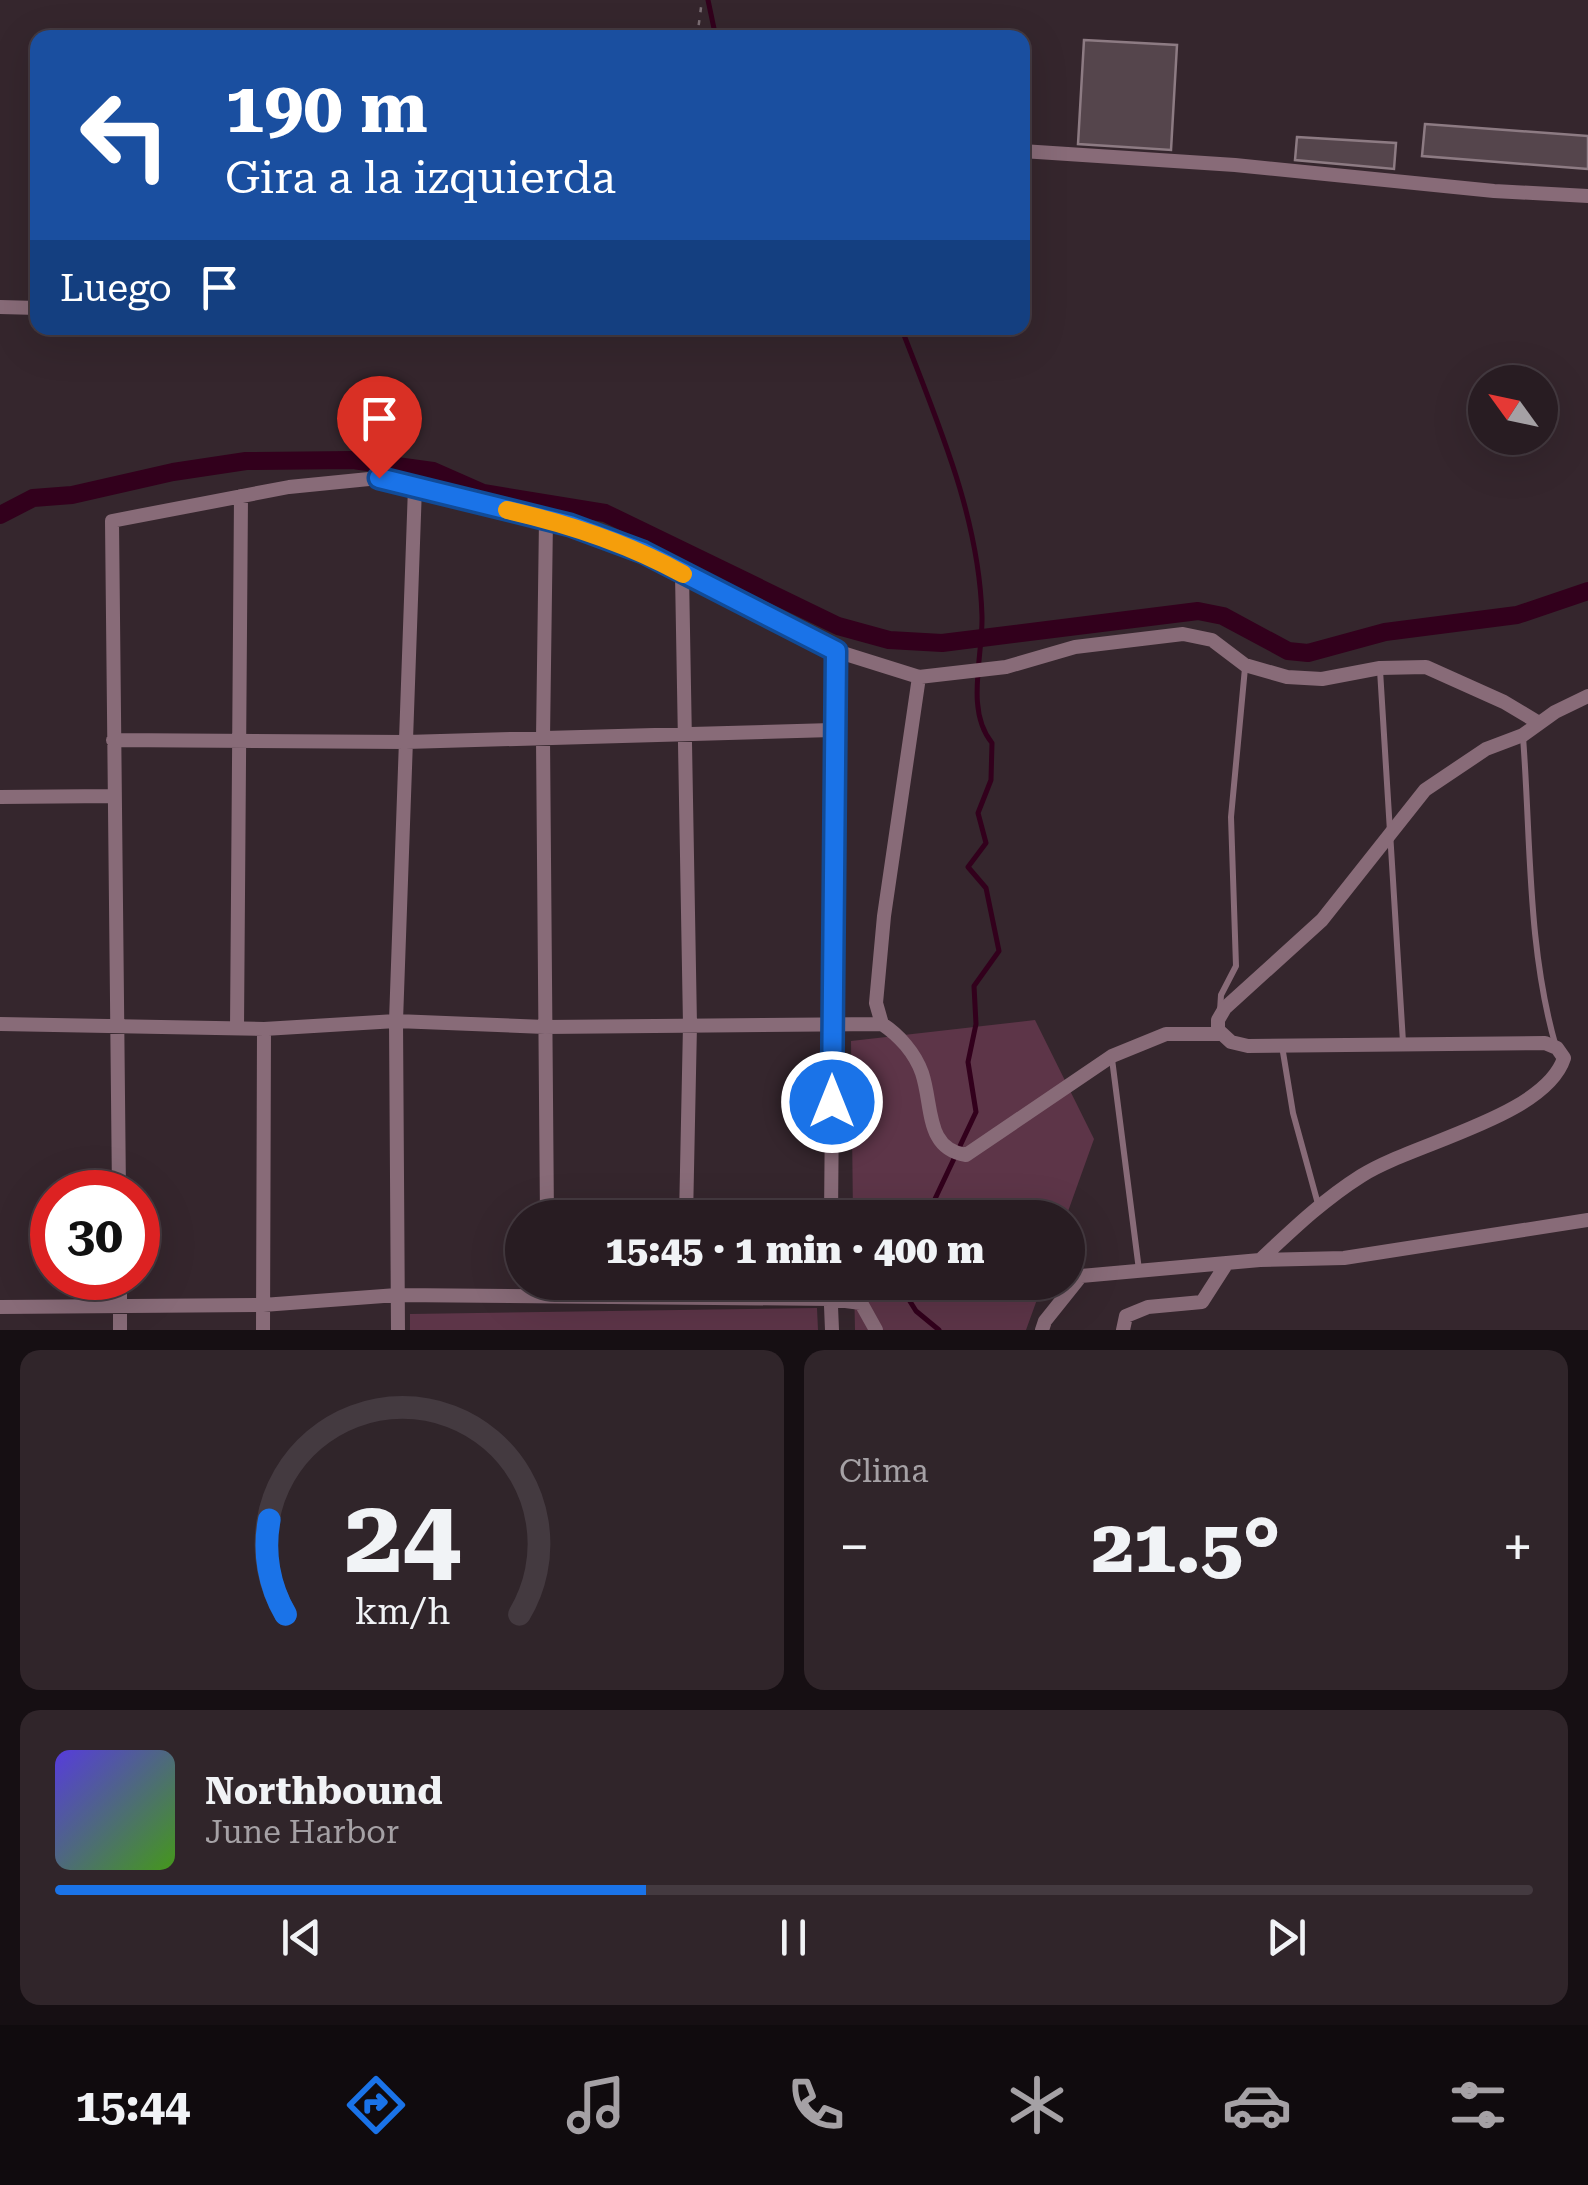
<!DOCTYPE html>
<html lang="es">
<meta charset="utf-8">
<style>
:root{--surface:#281c22;--page:#30252a;--text:#f1f3f6;--muted:#a5a1a5;--line:#443a40;--accent:#1a73e8}
body{margin:0;font-family:"Roboto Serif",serif;background:var(--page);color:var(--text);height:100vh;display:flex;flex-direction:column;font-size:38px;white-space:nowrap}
*{box-sizing:border-box;margin:0}
p{font-size:32px;color:var(--muted)}
.icon{flex:none;width:55px;height:55px;fill:none;stroke:currentColor;stroke-width:2;stroke-linecap:round;stroke-linejoin:round}
.map{position:relative;height:1330px;overflow:hidden}
.side{display:flex;flex-direction:column;gap:20px;padding:20px;background:#160f13;flex:1}
.side>*{flex:none}
.guide{position:absolute;left:30px;top:30px;width:1000px;height:305px;border-radius:20px;box-shadow:0 10px 40px #0002,0 0 0 2px var(--line);background:#1a4fa0;color:#fff;overflow:hidden}
.needle{width:65px;rotate:303deg}
.controls{position:absolute;left:1468px;top:365px;display:grid;gap:20px}
.controls a{display:grid;place-items:center;width:90px;height:90px;border-radius:50%;background:var(--surface);box-shadow:0 10px 40px #0002,0 0 0 2px var(--line);font-size:50px}
.speed{position:absolute;left:30px;top:1170px;display:flex;gap:20px;font-size:50px;font-weight:700;text-align:center}
.speed>*{display:grid;place-content:center;width:130px;height:130px;border-radius:50%;background:var(--surface);box-shadow:0 10px 40px #0002,0 0 0 2px var(--line);line-height:1}
.speed .limit{border:15px solid #d22;background:#fff;color:#111}
.pin{position:absolute;display:grid;place-items:center;width:85px;height:85px;color:#fff;margin:-102px -42px;border-radius:50% 50% 50% 0;rotate:-45deg;box-shadow:0 0 10px #0007}
.pin .icon{rotate:45deg}
.me{position:absolute;width:110px;margin:-55px;rotate:0deg;stroke-linejoin:round;filter:drop-shadow(0 0 8px #0008)}
.turn{display:flex;align-items:center;gap:35px;height:210px;padding:0 30px;font-size:45px}
.turn .icon{width:130px;height:130px;stroke-width:2.5}
.turn b{display:block;font-size:70px;line-height:85px}
.then{display:flex;align-items:center;height:95px;padding:0 30px;background:#0003;gap:20px;font-size:38px}
.big{font-size:75px;font-weight:800;line-height:1.1}
.side .card{flex:1;display:flex;flex-direction:column;justify-content:center;gap:15px;min-width:0;padding:0 35px;border-radius:20px;background:var(--page)}
.side .dial{align-items:center;gap:0}
.dial svg{height:260px;overflow:visible;fill:none;stroke:var(--line);stroke-width:7;stroke-linecap:round;text-anchor:middle}
.dial text{fill:var(--text);stroke:none}
.song{display:flex;align-items:center;gap:30px}
.cover{width:120px;height:120px;border-radius:15px;background:linear-gradient(135deg,hsl(250 70% 55%),hsl(100 70% 35%))}
.played{height:10px;border-radius:5px;background:linear-gradient(90deg,var(--accent) 40%,var(--line) 40%)}
.keys{display:flex;justify-content:space-around;direction:ltr}
.heat{display:flex;justify-content:space-between;align-items:center;font-size:55px;direction:ltr}
.side .tiles{flex:1;display:grid;gap:20px;grid-template-columns:1fr 1fr}
.card:last-child{grid-column:span 2}
.trip{position:absolute;left:505px;top:1200px;width:580px;height:100px;border-radius:50px;background:var(--surface);box-shadow:0 10px 40px #0002,0 0 0 2px var(--line);font-weight:800;line-height:100px;text-align:center}
.tab-bar{display:flex;height:160px;justify-content:space-around;align-items:center;background:#100b0e;color:var(--muted)}
.tab-bar .icon{width:70px;height:70px}
.tab-bar .selected{color:var(--accent)}
.tab-bar b{font-size:45px;color:var(--text)}
.map>svg:first-child{display:block}
.green{fill:#5d3548}
.lines{fill:none;stroke-linecap:round;stroke-linejoin:round}
.stream{stroke:#32001c;stroke-width:5}
.canal{stroke:#32001c;stroke-width:18}
.building{fill:#55454c;stroke:#8d7b83;stroke-width:2.5}
.path{stroke:#7b6e74;stroke-width:2.5;stroke-dasharray:5 8;stroke-linecap:butt}
.service{stroke:#886b78;stroke-width:6}
.minor{stroke:#886b78;stroke-width:14}
.route-casing{stroke:#114b97;stroke-width:25}
.route{stroke:#1a73e8;stroke-width:18}
.slow{stroke:#f59e0b;stroke-width:18}
</style>
<div class="map">
<svg width="1588" height="1330" viewBox="0 0 1588 1330">
<rect width="100%" height="100%" fill="#35262d"/>
<!-- green -->
<path class="green" d="M1035,1020L1094,1139L1066,1217H853L851,1041Z
M854,1283H1043L1026,1330H855Z
M817,1308L818,1330H410V1314Z"/>
<g class="lines">
<!-- stream -->
<path class="stream" d="M708,0L716,38
M905,328L904,335C939,426 979,517 982,616C983,657 965,710 992,743L991,780L978,813L986,843L968,867L986,888L999,951L974,986L976,1024L968,1062L976,1112L926,1218
M908,1282L906,1295L916,1311L939,1330"/>
<!-- canal -->
<path class="canal" d="M0,515L33,498L72,495L173,472L246,461L353,460L433,471L483,493L605,513L838,626L889,640L942,643L1198,611L1223,616L1288,651L1308,653L1385,632L1517,615L1588,591"/>
</g>
<!-- building -->
<path class="building" d="M1084,40L1177,45L1171,150L1078,144Z
M1425,124L1588,136V169L1422,156Z
M1297,137L1396,143L1394,169L1295,160Z"/>
<g class="lines">
<!-- path -->
<path class="path" d="M697,38L702,0"/>
<!-- service -->
<path class="service" d="M1380,670L1403,1042
M1523,737C1531,840 1527,947 1556,1047
M1220,1011L1221,995L1236,966L1231,817L1245,668
M1282,1046L1293,1113L1318,1204
M1112,1059L1139,1270"/>
<!-- minor -->
<path class="minor" d="M1022,151L1235,165L1494,191L1588,196
M0,307L38,308
M546,519L543,738L547,1218
M682,574L690,1025L686,1218
M113,740L406,742L832,730
M0,797L113,796
M0,1024L264,1029L396,1021L545,1027L882,1024L876,1003L884,916L919,677
M882,1024C899,1035 915,1053 922,1073C933,1106 925,1149 966,1155L1112,1056L1166,1034H1222
M237,1028L241,496
M119,1192L112,521L289,487L379,478L569,525L643,552L836,651L919,677L1006,667L1075,647L1183,634L1212,640L1245,665L1287,677L1322,679L1380,668L1426,667L1504,702L1539,723
M831,1218L836,651
M1260,1260C1292,1230 1323,1200 1361,1176C1412,1143 1545,1117 1564,1058L1557,1048L1545,1043L1248,1046L1231,1042L1218,1030V1020L1225,1008L1322,920L1425,790L1486,749L1523,735L1555,712L1588,696
M120,1278V1330
M830,1282L832,1330
M0,1307L263,1305L397,1295L830,1299L861,1303L876,1330
M263,1330L264,1029
M398,1330L396,1021L415,487
M1042,1330L1045,1321L1081,1276L1260,1260L1344,1258L1588,1220
M1123,1330L1126,1316L1148,1307L1202,1302L1227,1263"/>
</g>
<g class="lines">
<defs>
<path id="route" d="M379,478L570,525L643,552L836,651L832,1102"/>
</defs>
<!-- route casing -->
<use href="#route" class="route-casing"/>
<!-- route -->
<use href="#route" class="route"/>
<!-- slow -->
<path class="slow" d="M507,510C569,524 627,543 683,574"/>
</g>
</svg>
<div class="controls">
<a><svg class="needle" viewBox="-14 -14 28 28"><path d="M0-13l5 13h-10z" fill="#e53935"/><path d="M0 13l5-13h-10z" fill="#a5a1a5"/></svg></a>
</div>
<div class="speed"><div class="limit">30</div></div>
<div class="pin" style="left:379px;top:478px;background:#d93025"><svg class="icon" aria-label="arrive" viewBox="0 0 24 24"><path d="M6 21V4h12l-3 4 3 4H6"/></svg></div>
<svg class="me" style="left:832px;top:1102px" viewBox="-20 -20 40 40"><circle r="17" fill="#1a73e8" stroke="#fff" stroke-width="3"/><path d="M0-11L8 9 0 5-8 9z" fill="#fff"/></svg>
<div class="trip">15:45 · 1 min · 400 m</div>
<div class="guide">
<div class="turn"><svg class="icon" aria-label="left" viewBox="0 0 24 24"><path d="M17 20v-9H6M10 6l-5 5 5 5"/></svg><div><b>190 m</b>Gira a la izquierda</div></div>
<div class="then">Luego<svg class="icon" aria-label="arrive" viewBox="0 0 24 24"><path d="M6 21V4h12l-3 4 3 4H6"/></svg></div>
</div>
</div>
<section class="side">
<div class="tiles">
<div class="card dial"><svg viewBox="0 0 100 80">
<path d="M14 69A42 42 0 1 1 86 69"/>
<path d="M14 69A42 42 0 0 1 9 40" stroke="#1a73e8"/>
<text x="50" y="56" font-size="32" font-weight="700">24</text>
<text x="50" y="72" font-size="11">km/h</text>
</svg></div>
<div class="card"><p>Clima</p>
<div class="heat"><a>−</a><b class="big">21.5°</b><a>+</a></div>
</div>
<div class="card">
<div class="song"><i class="cover"></i><div><b>Northbound</b><p>June Harbor</p></div></div>
<div class="played"></div>
<div class="keys"><svg class="icon" aria-label="previous" viewBox="0 0 24 24"><path d="M18 5L8 12l10 7zM5 5v14"/></svg><svg class="icon" aria-label="pause" viewBox="0 0 24 24"><path d="M8 5v14M16 5v14"/></svg><svg class="icon" aria-label="next" viewBox="0 0 24 24"><path d="M6 5l10 7-10 7zM19 5v14"/></svg></div>
</div>
</div>
</section>
<nav class="tab-bar">
<b>15:44</b>
<svg class="icon selected" aria-label="directions" viewBox="0 0 24 24"><path d="M12 3l9 9-9 9-9-9zM9 14v-3h6M13 9l2 2-2 2"/></svg>
<svg class="icon" aria-label="music" viewBox="0 0 24 24"><path d="M9 18V5l10-2v13"/><circle cx="6" cy="18" r="3"/><circle cx="16" cy="16" r="3"/></svg>
<svg class="icon" aria-label="phone" viewBox="0 0 24 24"><path d="M5 4h4l2 5-3 2q2 4 5 5l2-3 5 2v4C11 20 4 13 5 4z"/></svg>
<svg class="icon" aria-label="climate" viewBox="0 0 24 24"><path d="M12 3v18M4 7l16 10M4 17L20 7"/></svg>
<svg class="icon" aria-label="car" viewBox="0 0 24 24"><path d="M5 17H2v-5l4-1 3-4h7l3 4 3 1v5h-3M9 17h6M6 11h13"/><circle cx="7" cy="17" r="2"/><circle cx="17" cy="17" r="2"/></svg>
<svg class="icon" aria-label="filters" viewBox="0 0 24 24"><path d="M4 7h16M4 17h16"/><circle cx="9" cy="7" r="2"/><circle cx="15" cy="17" r="2"/></svg>
</nav>
